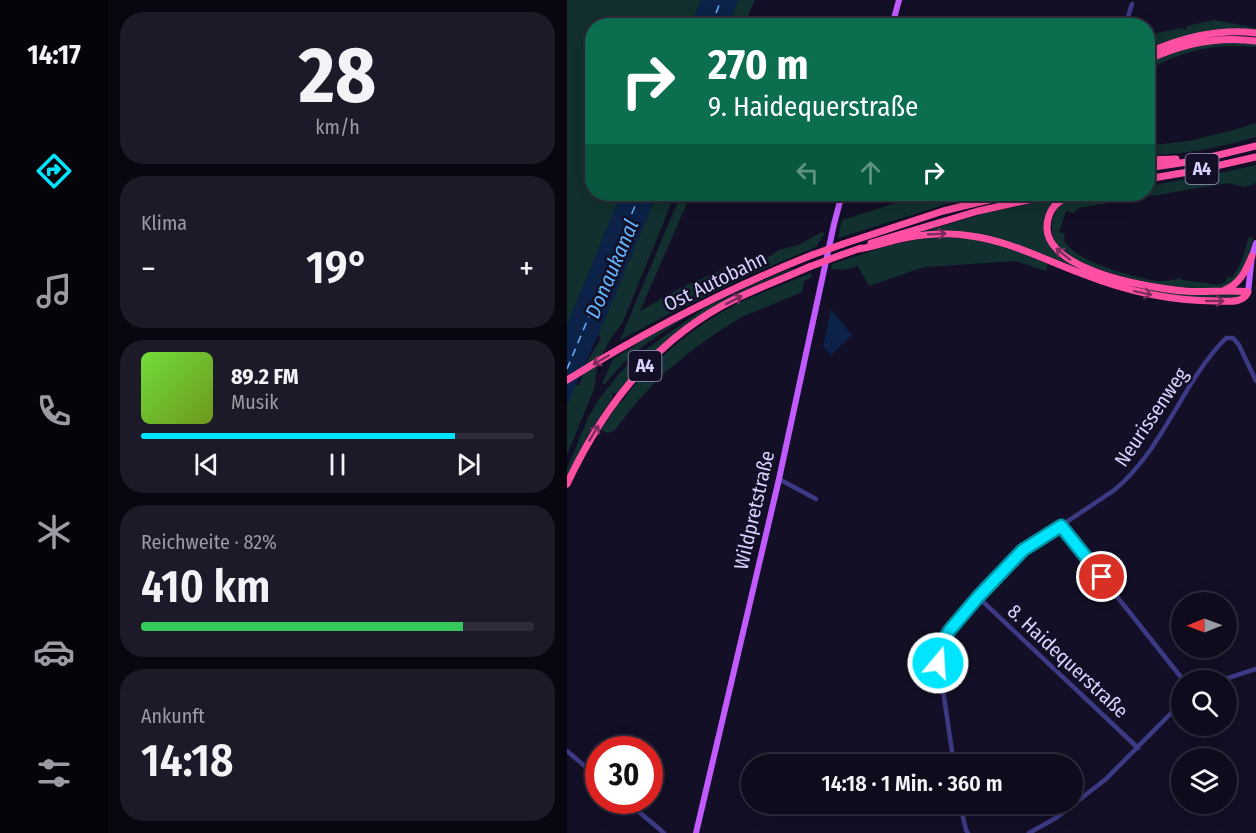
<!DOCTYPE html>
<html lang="de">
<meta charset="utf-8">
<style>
:root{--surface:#0e0b1c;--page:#1c1929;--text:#f1f3f6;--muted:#9b9ba3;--line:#2e2b3b;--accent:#00e5ff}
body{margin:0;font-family:"Fira Sans Condensed",sans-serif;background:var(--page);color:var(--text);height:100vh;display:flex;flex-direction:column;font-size:22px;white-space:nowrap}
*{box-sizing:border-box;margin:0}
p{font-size:20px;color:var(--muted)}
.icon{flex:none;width:33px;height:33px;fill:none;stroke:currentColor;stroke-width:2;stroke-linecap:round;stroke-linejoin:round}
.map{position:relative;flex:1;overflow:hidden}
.sheet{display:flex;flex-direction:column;gap:12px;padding:12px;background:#08060f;width:459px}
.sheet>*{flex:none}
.hud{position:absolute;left:18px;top:18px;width:570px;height:183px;border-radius:24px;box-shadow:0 3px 15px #0003,0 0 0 2px var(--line);background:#0b6e4f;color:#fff;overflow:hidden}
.needle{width:39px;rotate:269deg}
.tools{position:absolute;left:604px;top:592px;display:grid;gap:12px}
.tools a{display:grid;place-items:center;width:66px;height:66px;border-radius:50%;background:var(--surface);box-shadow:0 3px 15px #0003,0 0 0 2px var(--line);font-size:30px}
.speed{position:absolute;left:18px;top:736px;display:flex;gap:12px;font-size:30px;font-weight:700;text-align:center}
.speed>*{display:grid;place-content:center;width:78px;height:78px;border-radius:50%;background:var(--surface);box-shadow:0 3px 15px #0003,0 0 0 2px var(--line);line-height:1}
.speed .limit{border:9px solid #d22;background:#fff;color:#111}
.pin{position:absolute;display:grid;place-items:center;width:51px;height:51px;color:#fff;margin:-26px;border:3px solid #fff;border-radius:50%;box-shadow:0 2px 6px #0007}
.me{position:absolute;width:66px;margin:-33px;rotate:18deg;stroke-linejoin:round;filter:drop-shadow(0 0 4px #0008)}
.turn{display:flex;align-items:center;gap:21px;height:126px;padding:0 24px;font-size:27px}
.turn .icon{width:78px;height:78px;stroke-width:2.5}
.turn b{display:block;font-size:42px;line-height:51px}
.lanes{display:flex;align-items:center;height:57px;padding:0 24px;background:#0003;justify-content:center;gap:30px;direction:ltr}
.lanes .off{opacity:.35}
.big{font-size:45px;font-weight:600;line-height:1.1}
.sheet .card{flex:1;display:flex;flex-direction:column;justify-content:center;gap:9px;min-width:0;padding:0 21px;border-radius:24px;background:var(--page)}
.sheet .dial{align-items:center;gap:0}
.dial b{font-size:78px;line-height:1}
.song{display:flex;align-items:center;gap:18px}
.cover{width:72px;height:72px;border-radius:9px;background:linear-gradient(135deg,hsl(100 70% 55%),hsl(80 70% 35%))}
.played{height:6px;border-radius:3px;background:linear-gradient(90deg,var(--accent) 80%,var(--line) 80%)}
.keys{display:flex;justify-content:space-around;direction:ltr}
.heat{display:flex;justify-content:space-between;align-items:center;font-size:33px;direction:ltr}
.charge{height:9px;border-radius:4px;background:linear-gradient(90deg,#34c759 82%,var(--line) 0)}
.trip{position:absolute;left:174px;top:754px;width:342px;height:60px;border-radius:30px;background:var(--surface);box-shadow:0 3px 15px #0003,0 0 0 2px var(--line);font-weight:600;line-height:60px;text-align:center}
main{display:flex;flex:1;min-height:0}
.dock{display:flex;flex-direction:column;width:108px;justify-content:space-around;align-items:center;background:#06040b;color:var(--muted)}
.dock .icon{width:42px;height:42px}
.dock .active{color:var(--accent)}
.dock b{font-size:27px;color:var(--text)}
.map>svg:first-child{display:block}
.green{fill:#12302f}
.water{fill:#0c2248}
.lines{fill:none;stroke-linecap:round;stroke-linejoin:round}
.ferry{stroke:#62b6ff;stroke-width:1.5;stroke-dasharray:8 6;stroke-linecap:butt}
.minor{stroke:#3d3a85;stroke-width:4.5}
.major{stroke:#c25bff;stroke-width:6}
.highway{stroke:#ff4fa3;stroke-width:7}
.highway-bridge{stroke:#ff4fa3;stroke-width:7}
.oneway{stroke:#7d2c5e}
.route-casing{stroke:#0095a6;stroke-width:15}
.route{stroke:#00e5ff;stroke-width:10}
.labels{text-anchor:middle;stroke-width:5;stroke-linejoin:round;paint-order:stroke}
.shield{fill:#130f26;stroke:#9e99be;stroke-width:1.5}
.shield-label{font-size:18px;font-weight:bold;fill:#d9d4ff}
.street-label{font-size:20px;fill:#d9d4ff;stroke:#130f26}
.water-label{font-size:21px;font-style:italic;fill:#62b6ff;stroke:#130f26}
</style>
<main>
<nav class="dock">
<b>14:17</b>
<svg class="icon active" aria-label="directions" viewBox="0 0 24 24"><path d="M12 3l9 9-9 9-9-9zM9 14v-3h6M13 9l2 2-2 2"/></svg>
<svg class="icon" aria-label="music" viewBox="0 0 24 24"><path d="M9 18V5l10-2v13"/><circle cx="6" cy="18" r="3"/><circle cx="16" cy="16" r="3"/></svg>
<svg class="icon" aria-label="phone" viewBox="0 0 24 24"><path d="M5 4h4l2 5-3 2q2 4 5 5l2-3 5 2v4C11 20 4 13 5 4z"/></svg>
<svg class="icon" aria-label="climate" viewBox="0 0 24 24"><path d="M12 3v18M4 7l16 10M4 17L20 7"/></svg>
<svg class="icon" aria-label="car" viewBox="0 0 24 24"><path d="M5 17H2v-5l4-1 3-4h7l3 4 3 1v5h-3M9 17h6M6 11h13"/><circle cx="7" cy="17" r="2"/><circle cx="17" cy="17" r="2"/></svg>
<svg class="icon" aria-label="filters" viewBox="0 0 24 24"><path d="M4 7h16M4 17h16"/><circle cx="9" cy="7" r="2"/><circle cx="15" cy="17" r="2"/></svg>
</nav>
<section class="sheet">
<div class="card dial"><b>28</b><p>km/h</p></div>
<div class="card"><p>Klima</p>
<div class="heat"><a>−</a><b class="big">19°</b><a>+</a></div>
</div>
<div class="card">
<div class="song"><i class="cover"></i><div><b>89.2 FM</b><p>Musik</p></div></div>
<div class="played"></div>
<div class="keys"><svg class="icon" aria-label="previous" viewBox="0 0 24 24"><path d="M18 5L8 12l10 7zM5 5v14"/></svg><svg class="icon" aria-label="pause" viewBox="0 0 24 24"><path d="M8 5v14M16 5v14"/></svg><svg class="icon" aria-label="next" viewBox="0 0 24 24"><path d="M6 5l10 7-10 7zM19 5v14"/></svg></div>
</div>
<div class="card"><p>Reichweite · 82%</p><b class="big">410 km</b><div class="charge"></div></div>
<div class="card"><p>Ankunft</p><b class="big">14:18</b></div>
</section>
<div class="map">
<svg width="689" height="833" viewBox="0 0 689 833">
<rect width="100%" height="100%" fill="#130f26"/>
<!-- green -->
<path class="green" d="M0,0H134L124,25L26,26V194H54L0,326Z
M171,0H188L177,25L161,26Z
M648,20L689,28V29C645,26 621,35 581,51V43L582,42V38L585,34L615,28L619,30L620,26Z
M646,43H689V47C648,43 616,50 581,70V63L602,53Z
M689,123V137C654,147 617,155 581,155V140L594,144L621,141L663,131Z
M689,165V182C680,190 672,186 662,183L512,208L509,210L507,213L499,211L492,232L498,234L497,240C506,261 567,278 590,281C598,282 605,280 613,278L615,280L652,285L657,283L662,276L665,278L674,263L682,237L686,238C682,253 680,272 666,282C663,285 657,288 654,289C646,291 635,289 627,288C594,286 564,280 533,269C522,266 509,262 500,255C491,248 485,239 485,228C485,219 488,209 495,204C512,192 560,194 580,194L581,186L658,172Z
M90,194H108L55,324L44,338L37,351L30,368L27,389L0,455V405L8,385H12L21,360L34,338L31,335Z
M114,194H124L73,311L115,287L174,262L198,259L212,250L231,245L255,232L258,233L249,247L189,272L100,315L53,340Z
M358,194H412L271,238L275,220Z
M490,198L491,199L479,222L492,255L561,283L676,294L675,297L631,298L595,294L544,281L451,245L354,232L419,213Z
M373,237L408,239L434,245L481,264L479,271L449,261L359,267L351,269L302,286L291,266L277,270L264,269L265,264C300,253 335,239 373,237Z
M223,269H227C204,279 181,288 159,300C116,323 80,356 49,394L44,392L46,397L23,432L0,476V469L21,418L32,399L52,374L68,357L139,307L192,282Z
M244,273V278L237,281L235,292L175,317L155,329L129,347L94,376L69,403L47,431L41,433L34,430L52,403L53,404C83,362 126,326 172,303C195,292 220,283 244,273Z
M119,317C86,338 62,354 38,384H35L46,359L70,344L69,343Z"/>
<!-- water -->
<path class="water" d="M134,0H171L161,25H124Z
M54,194H90L31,335L0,405V326Z
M264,309L285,335L264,355L256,347Z"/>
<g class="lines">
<!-- ferry -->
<path class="ferry" d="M144,26L154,0
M0,369L73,194"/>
<!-- minor -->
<path class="minor" d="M482,26C490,20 495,21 503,26
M558,26L565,4
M212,479L249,499
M494,526L617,681
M411,597L571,748
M652,681L689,669
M0,751L32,778
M387,765L376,690L371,663L373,648L382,631L411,597L456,551L546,491C596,451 615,382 659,338H666L672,345L689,381
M59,801L97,833
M393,804L399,830L401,833
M462,833L489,818L539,779L615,702"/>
<!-- major -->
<path class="major" d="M325,26L332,0
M681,292L685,256L689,243
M129,833L212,479L267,224L275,194"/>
<!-- highway -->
<path class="highway" d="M580,53C615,38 651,28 689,33
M580,60C614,44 652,36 689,41
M580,160L609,159
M580,168L627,161L689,146
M580,179L627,171L689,157
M404,200L417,194
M304,243L411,211L489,194
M276,244L376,211L446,194
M292,249C307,247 322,241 337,238C359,234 382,232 404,236C443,241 480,261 516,274C559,291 603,301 649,301C661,301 676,304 681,292C660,289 638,293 617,291C583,288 463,269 482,216C486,203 498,197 510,194
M274,255L294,248
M658,290C674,283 679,270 685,256
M0,380C78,332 159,289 245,255
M0,484C36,407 88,339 166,300C191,288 217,278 242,267"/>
<!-- highway-bridge -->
<path class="highway-bridge" d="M245,255L276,244
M242,267L274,255"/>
</g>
<!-- one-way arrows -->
<defs><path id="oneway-shaft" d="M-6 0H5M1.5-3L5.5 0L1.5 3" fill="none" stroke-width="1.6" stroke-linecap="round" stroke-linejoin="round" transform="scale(1.5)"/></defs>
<g class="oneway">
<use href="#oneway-shaft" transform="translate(370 234) rotate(-3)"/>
<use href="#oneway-shaft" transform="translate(496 254) rotate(-141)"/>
<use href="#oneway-shaft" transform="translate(576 293) rotate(12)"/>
<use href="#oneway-shaft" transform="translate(167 300) rotate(-27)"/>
<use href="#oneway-shaft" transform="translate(648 301)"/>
<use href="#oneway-shaft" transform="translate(34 360) rotate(150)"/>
<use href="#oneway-shaft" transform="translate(27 433) rotate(-59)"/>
</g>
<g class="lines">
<defs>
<path id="route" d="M371,663L373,648L382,631L411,597L456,550L494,526L535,577"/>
</defs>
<!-- route casing -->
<use href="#route" class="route-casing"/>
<!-- route -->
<use href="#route" class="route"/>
</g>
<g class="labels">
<!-- shield labels -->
<g class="shield">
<rect x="618.5" y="154" width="33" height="30" rx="4.5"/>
<rect x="61.5" y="351" width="33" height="30" rx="4.5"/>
</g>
<g class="shield-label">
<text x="635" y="175">A4</text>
<text x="78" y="372">A4</text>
</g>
<!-- street labels -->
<g class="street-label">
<text transform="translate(148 281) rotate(-26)" y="7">Ost Autobahn</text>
<text transform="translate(584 417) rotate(-56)" y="7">Neurissenweg</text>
<text transform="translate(187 510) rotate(-77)" y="7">Wildpretstraße</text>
<text transform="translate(501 661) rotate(43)" y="7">8. Haidequerstraße</text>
</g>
<!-- water labels -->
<g class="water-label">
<text transform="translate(45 269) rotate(-67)" y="7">Donaukanal</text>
</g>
</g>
</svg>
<div class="tools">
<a><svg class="needle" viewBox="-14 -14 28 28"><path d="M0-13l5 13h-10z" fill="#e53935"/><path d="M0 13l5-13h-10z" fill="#9b9ba3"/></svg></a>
<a><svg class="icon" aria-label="search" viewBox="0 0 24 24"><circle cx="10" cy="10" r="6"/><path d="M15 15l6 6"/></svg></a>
<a><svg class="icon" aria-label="layers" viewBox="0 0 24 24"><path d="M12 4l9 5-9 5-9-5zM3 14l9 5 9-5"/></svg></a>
</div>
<div class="speed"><div class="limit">30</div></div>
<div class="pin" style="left:535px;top:577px;background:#d93025"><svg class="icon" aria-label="arrive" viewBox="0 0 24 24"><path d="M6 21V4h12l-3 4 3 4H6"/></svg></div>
<svg class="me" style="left:371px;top:663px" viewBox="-20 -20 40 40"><circle r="17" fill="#00e5ff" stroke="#fff" stroke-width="3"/><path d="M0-11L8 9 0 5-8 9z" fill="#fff"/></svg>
<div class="trip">14:18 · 1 Min. · 360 m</div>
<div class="hud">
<div class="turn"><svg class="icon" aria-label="right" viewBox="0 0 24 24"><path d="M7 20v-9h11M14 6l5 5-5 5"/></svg><div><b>270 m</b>9. Haidequerstraße</div></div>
<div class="lanes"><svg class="icon off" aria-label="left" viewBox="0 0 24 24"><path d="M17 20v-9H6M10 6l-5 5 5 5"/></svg><svg class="icon off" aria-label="ahead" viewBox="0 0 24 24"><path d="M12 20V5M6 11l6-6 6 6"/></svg><svg class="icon" aria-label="right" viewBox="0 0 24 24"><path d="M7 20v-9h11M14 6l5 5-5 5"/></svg></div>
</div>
</div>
</main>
